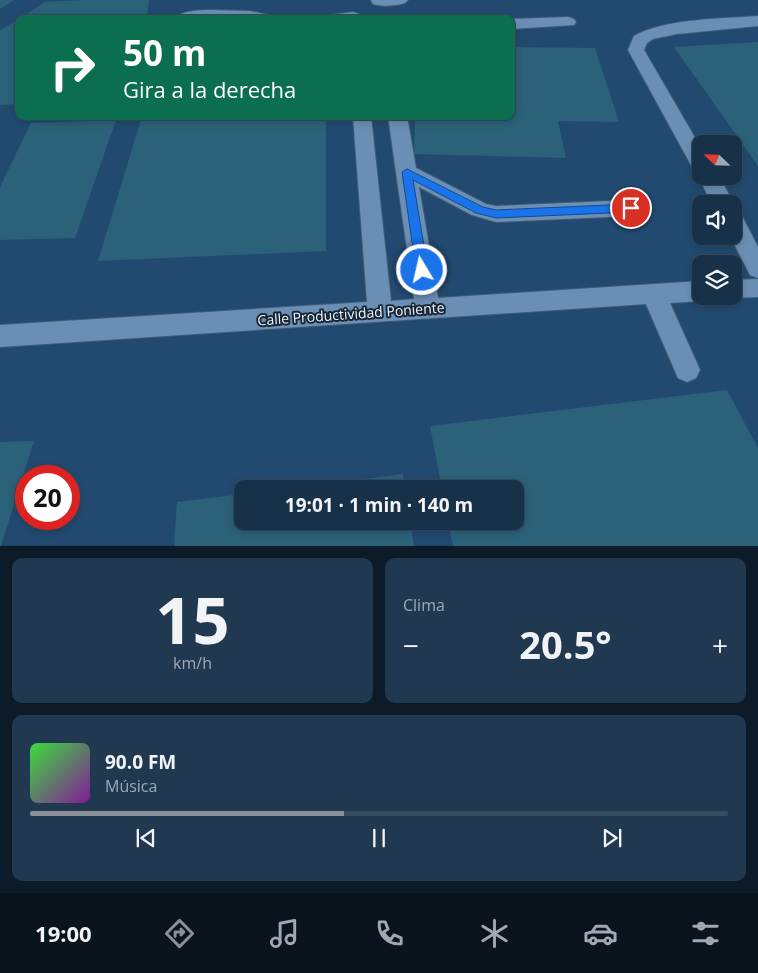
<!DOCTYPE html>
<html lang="es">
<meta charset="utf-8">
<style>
:root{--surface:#173149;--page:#203950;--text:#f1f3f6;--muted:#9ea9b4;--line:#364c61;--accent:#8c9099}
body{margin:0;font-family:"Open Sans",sans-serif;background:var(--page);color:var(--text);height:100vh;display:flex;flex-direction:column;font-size:19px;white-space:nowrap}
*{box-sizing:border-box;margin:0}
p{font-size:16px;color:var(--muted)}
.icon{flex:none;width:28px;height:28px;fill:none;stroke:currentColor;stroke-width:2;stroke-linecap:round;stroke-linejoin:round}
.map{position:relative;height:546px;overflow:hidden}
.side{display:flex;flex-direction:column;gap:12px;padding:12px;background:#0d1b28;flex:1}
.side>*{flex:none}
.guide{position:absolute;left:15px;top:15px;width:500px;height:105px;border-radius:10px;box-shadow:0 2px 8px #0003,0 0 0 1px var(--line);background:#0b6e4f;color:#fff;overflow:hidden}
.needle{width:32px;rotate:293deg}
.buttons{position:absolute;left:692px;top:135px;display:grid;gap:10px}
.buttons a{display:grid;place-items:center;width:50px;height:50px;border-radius:10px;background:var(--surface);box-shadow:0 2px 8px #0003,0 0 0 1px var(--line);font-size:25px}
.speed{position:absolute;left:15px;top:465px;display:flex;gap:10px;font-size:25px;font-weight:700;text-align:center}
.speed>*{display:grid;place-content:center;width:65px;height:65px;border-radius:50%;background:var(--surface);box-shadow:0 2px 8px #0003,0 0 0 1px var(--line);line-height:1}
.speed .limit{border:8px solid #d22;background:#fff;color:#111}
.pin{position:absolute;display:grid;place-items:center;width:42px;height:42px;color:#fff;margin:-21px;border:2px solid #fff;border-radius:50%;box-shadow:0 1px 5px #0007}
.me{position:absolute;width:55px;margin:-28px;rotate:351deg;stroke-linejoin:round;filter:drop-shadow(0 0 4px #0008)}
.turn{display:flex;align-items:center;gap:18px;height:105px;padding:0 25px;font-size:22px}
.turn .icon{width:65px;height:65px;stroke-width:2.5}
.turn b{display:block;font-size:35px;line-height:42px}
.big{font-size:38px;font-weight:700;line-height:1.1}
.side .card{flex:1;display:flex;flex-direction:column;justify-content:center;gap:8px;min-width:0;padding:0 18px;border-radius:10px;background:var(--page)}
.side .dial{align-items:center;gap:0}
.dial b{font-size:65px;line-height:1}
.song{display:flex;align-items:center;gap:15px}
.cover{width:60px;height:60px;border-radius:8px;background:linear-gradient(135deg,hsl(120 70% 55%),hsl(290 70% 35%))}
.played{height:5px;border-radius:2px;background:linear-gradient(90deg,var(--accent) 45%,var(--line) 45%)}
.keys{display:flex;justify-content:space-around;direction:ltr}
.heat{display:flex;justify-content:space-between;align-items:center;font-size:28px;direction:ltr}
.side .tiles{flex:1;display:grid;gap:12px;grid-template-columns:1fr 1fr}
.card:last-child{grid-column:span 2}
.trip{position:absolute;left:234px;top:480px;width:290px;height:50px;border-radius:10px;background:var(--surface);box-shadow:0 2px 8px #0003,0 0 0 1px var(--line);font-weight:700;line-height:50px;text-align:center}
.menu{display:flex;height:80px;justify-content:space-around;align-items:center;background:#09141d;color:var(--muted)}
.menu .icon{width:35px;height:35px}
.menu .active{color:var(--accent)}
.menu b{font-size:22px;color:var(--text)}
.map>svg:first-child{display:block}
.built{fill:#224a70;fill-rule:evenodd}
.building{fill:#2b6179}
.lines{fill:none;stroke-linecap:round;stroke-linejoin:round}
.minor-casing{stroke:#415d75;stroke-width:2}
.minor{fill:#6b8fb4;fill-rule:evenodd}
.route{fill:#1a73e8;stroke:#114b97}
.labels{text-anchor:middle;stroke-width:4;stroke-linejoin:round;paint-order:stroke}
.street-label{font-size:14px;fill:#eef5fe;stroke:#182736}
</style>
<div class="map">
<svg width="758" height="546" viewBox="0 0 758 546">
<rect width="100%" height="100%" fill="#1f4161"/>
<!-- built -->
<path class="built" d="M0,0H758V545H0ZM19,19H511V116H19ZM701,144H734V176H701ZM701,204H734V236H701ZM701,264H734V296H701ZM26,476H69V519H26ZM242,489H515V521H242Z"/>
<!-- building -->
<path class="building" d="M0,0H14L0,9Z
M82,0H149L147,17L19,19L45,2Z
M19,19V104L0,105V30Z
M758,42V166L674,47Z
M511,47L595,48L619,122L558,121L566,158L414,154L415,116H511Z
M142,116H326V251L98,261Z
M116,120L75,238L0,240V187L31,123Z
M727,390L758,448V546H453L448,521H515V489H442L430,426Z
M34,441L1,546H0V442Z
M403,474L405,489H293V488Z
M242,494V521H410L414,546H174L177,502Z"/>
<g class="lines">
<defs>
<path id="minor" d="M371,0H408L405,3C395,6 383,7 373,4Z
M212,10L250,11L274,16L276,19H174C182,10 200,10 212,10Z
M353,12L359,14L361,17L360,19H319L321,16Z
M758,16V26L677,34L653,39L647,43L644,50L701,148V176H719L734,204H712L698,176L700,172L694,170L691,165L628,50L634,36C667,18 721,19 758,16Z
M568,17L574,19L576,22L574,25L511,29V19Z
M353,116H371L391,301L414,299L388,116H407L416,168L486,204L496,206L631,200L639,203L642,208L639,213L631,216L496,222L472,215L419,187L438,298L701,281V296H710V298L701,301L670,303L700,370L696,378L687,382L678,378L646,304L0,347V325L367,302Z
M734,214L742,216L758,247V278L750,275L730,236H734Z
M758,279V297L734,298L727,296H734V280Z"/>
</defs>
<!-- minor casing -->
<use href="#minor" class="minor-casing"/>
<!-- minor -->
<use href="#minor" class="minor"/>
</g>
<!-- route -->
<path class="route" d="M407,169L483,207L496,210L631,204L636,208L631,212L496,218L476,213L413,180L428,270L422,274L416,270L402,172Z"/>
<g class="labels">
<!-- street labels -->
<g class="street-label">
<text transform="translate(351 314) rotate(-4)" y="5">Calle Productividad Poniente</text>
</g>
</g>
</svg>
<div class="buttons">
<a><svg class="needle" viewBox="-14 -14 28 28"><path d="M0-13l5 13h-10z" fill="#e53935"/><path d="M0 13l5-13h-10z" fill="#9ea9b4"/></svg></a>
<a><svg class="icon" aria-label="sound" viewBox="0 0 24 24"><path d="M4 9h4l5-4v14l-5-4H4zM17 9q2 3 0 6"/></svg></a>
<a><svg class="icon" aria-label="layers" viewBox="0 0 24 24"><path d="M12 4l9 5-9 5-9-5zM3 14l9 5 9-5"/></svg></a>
</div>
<div class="speed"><div class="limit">20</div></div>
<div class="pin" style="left:631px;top:208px;background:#d93025"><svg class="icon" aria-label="arrive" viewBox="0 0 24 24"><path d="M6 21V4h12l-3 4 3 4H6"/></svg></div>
<svg class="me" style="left:422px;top:270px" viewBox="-20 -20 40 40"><circle r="17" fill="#1a73e8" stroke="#fff" stroke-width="3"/><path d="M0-11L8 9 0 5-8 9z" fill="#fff"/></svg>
<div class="trip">19:01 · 1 min · 140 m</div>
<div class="guide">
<div class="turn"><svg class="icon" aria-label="right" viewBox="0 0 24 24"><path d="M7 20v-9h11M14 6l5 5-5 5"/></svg><div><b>50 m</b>Gira a la derecha</div></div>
</div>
</div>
<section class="side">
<div class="tiles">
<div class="card dial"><b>15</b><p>km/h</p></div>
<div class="card"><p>Clima</p>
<div class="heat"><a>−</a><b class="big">20.5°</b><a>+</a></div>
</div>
<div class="card">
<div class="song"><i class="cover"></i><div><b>90.0 FM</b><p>Música</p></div></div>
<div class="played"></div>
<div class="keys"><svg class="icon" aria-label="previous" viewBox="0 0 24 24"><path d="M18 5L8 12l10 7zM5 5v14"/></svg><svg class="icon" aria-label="pause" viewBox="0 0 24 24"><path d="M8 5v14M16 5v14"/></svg><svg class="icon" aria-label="next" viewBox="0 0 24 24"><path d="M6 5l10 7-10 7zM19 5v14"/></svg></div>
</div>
</div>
</section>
<nav class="menu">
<b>19:00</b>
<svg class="icon active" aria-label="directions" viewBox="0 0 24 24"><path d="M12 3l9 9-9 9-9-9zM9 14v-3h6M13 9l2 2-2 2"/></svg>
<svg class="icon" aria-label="music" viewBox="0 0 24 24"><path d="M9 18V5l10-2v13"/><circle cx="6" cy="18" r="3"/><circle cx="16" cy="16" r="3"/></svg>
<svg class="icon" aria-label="phone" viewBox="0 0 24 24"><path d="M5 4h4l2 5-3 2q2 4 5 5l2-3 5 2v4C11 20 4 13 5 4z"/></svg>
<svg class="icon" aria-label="climate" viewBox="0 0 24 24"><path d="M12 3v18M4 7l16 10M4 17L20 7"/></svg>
<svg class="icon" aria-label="car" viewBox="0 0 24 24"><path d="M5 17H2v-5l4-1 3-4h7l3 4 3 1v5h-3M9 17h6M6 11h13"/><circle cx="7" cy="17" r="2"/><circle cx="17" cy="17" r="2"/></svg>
<svg class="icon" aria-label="filters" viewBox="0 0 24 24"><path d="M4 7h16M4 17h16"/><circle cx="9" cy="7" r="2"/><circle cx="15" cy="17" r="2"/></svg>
</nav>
